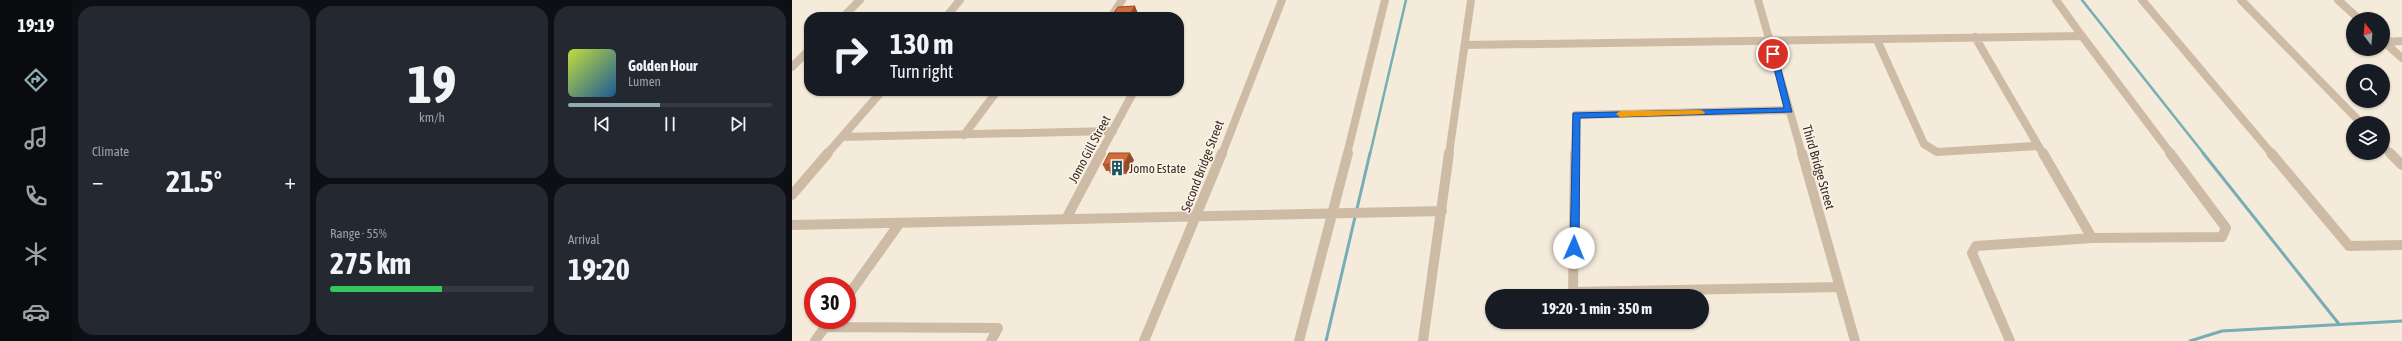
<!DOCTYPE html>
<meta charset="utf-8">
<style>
:root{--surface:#171b24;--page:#242831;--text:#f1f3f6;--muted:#9ea1a6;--line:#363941;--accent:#8facb2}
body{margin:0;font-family:"Asap Condensed",sans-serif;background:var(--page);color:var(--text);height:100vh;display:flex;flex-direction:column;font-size:15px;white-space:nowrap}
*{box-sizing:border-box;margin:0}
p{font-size:13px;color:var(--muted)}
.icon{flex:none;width:22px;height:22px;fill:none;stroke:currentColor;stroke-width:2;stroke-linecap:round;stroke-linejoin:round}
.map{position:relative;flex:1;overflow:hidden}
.details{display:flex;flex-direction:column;gap:6px;padding:6px;background:#0d0f14;width:720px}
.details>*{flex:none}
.guide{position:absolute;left:12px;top:12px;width:380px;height:84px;border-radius:16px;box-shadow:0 1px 3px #0004;background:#171b24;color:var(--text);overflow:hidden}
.needle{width:26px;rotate:344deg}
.controls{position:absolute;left:1554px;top:12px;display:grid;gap:8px}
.controls a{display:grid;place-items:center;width:44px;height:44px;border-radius:50%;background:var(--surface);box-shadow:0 1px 3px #0004;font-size:20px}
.speed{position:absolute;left:12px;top:277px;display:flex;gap:8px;font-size:20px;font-weight:700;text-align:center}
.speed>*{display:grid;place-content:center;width:52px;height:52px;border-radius:50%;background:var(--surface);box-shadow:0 1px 3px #0004;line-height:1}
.speed .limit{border:6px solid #d22;background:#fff;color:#111}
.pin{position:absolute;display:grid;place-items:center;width:34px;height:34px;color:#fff;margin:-17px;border:2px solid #fff;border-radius:50%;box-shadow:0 1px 4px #0007}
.me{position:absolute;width:44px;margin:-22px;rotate:1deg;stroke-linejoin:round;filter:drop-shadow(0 0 3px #0008)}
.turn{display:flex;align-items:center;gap:14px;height:84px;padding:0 20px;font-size:18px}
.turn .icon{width:52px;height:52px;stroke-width:2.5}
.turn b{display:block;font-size:28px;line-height:34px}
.big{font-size:30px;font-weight:700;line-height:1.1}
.details .card{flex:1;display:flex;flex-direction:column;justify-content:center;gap:6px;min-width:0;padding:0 14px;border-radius:16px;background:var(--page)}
.details .dial{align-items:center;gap:0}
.dial b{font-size:52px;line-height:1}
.song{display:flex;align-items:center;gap:12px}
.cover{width:48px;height:48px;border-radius:6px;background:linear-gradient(135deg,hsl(70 70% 55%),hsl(210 70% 35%))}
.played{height:4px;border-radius:2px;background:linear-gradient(90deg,var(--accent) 45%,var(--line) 45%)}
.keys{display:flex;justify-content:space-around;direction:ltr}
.heat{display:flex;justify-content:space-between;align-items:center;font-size:22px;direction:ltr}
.charge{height:6px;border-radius:3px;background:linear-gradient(90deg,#34c759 55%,var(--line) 0)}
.details .tiles{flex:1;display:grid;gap:6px;grid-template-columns:repeat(3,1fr)}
.card:first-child{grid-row:span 2}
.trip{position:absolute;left:693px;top:289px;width:224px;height:40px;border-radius:20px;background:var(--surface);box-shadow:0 1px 3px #0004;font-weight:700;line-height:40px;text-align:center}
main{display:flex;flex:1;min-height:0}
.tabs{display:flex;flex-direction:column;width:72px;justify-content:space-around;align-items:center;background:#090b0e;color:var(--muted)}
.tabs .icon{width:28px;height:28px}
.tabs .active{color:var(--accent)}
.tabs b{font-size:18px;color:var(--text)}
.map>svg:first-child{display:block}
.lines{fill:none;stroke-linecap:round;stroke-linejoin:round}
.stream-far1{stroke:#77adb5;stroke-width:2.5}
.stream{stroke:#77adb5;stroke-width:3}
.street-far1{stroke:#cebba6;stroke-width:8}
.street{stroke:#cebba6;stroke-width:10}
.wall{fill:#b55d33}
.shaded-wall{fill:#944c29}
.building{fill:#d36c3b;stroke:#944c29}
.route{fill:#1a73e8;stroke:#114b97}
.slow{fill:#f59e0b}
.labels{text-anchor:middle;stroke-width:3;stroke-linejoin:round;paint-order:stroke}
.street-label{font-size:13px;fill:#392e27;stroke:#fcf4e8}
.poi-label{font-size:13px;fill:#392e27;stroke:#fcf4e8;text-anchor:start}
</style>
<main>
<nav class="tabs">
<b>19:19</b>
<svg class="icon active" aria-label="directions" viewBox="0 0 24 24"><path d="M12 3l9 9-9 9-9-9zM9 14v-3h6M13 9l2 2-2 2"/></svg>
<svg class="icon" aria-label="music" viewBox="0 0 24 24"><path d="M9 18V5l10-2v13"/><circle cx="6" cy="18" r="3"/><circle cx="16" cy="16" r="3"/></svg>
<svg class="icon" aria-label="phone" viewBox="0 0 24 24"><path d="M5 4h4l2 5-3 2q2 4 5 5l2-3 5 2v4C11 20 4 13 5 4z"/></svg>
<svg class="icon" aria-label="climate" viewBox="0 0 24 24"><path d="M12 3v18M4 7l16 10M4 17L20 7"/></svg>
<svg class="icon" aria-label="car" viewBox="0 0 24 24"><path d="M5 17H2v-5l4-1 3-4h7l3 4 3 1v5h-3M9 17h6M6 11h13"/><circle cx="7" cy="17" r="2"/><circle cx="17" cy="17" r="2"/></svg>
</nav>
<section class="details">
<div class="tiles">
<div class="card"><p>Climate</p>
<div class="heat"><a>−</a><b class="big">21.5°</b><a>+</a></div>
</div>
<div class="card dial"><b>19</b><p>km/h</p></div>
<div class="card">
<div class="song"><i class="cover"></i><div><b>Golden Hour</b><p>Lumen</p></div></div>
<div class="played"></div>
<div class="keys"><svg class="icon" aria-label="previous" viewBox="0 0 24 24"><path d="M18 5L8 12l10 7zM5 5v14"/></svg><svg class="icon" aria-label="pause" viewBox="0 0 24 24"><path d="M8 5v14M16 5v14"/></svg><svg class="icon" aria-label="next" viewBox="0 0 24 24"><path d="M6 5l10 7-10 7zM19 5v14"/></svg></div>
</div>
<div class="card"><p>Range · 55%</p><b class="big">275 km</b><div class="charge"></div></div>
<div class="card"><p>Arrival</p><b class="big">19:20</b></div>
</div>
</section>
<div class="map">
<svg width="1610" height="341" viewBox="0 0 1610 341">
<rect width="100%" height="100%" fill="#f5ebdb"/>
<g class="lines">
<!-- stream-far1 -->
<path class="stream-far1" d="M1290,0L1412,154
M578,154L614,0"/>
<!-- stream -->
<path class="stream" d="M1411,153L1547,324
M534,341L578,153
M1398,341L1430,331L1610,321"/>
<!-- street-far1 -->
<path class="street-far1" d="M966,0L1010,154
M1350,0L1480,154
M1449,0L1569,123
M1546,0L1567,19
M51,17L68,0
M154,17L168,0
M319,17L330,0
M1290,36L1379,154
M1183,37L1251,154
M1085,40L1132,144L1145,152L1244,146
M1591,41L1610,58
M1592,42L1610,41
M673,45L1290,36L1264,0
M0,67L17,50
M172,135L205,91
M50,137L321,131
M1591,146L1599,154
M35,154L90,91
M308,154L342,91
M430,154L490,0
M555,154L593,0
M657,154L679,0
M783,154L784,115L997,110"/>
<!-- street -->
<path class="street" d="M783,153L781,292L1047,287
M1010,153L1063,341
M1251,153L1300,238
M1479,153L1557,246L1610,245
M1598,153L1610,165
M0,195L36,153
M274,219L309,153
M0,225L650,211
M55,297L107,224
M33,327L206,328L199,341
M23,341L38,320
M352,341L430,153
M507,341L556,153
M631,341L657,153
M1218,341L1180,253L1184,246L1300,238L1430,237L1434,228L1378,153"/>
</g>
<!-- wall -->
<path class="wall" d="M342,160L334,174L319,175L317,171H314L311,165Z"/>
<!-- shaded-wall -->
<path class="shaded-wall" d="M343,6L347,16V17H336Z
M338,153L342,160L334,174L330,167Z"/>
<!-- building -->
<path class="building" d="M343,6L336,17H319L326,7Z
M317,153H338L330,167L315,168L317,164L311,165Z"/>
<!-- route -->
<path class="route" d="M978,53L985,54L1000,112L788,118L787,248L782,252L778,251L781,113L992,108Z"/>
<!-- slow -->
<path class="slow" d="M909,110L913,112L912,114L828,117L824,114L828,111Z"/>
<!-- icons -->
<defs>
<symbol id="building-bare" viewBox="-9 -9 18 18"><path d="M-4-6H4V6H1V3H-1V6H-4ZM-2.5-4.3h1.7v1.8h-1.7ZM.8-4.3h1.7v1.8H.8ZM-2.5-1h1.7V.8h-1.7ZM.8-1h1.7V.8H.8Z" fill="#185560" stroke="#fcf4e8" stroke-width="2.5" paint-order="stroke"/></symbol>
</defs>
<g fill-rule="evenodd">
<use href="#building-bare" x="314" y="157" width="22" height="22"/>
</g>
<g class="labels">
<!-- street labels -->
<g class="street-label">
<text transform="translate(297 149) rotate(-62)" y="5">Jomo Gill Street</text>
<text transform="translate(410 166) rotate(-69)" y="5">Second Bridge Street</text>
<text transform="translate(1027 167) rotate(74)" y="5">Third Bridge Street</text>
</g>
<!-- poi labels -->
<g class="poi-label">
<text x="337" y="173">Jomo Estate</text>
</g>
</g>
</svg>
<div class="controls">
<a><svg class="needle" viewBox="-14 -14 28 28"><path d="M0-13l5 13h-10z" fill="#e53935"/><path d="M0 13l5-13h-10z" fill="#9ea1a6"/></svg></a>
<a><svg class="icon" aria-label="search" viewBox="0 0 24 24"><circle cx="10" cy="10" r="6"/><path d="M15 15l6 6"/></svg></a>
<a><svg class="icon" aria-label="layers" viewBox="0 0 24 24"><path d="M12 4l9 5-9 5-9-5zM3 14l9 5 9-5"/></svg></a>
</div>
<div class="speed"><div class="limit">30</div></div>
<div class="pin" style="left:981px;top:54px;background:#d93025"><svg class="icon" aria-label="arrive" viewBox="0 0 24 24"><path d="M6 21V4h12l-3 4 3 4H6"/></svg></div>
<svg class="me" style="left:782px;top:248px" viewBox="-20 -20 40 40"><circle r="19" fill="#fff"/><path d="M0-13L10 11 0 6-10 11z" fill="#1a73e8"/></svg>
<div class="trip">19:20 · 1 min · 350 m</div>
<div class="guide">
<div class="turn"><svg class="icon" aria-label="right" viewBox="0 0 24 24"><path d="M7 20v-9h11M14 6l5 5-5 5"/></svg><div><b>130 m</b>Turn right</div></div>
</div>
</div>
</main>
